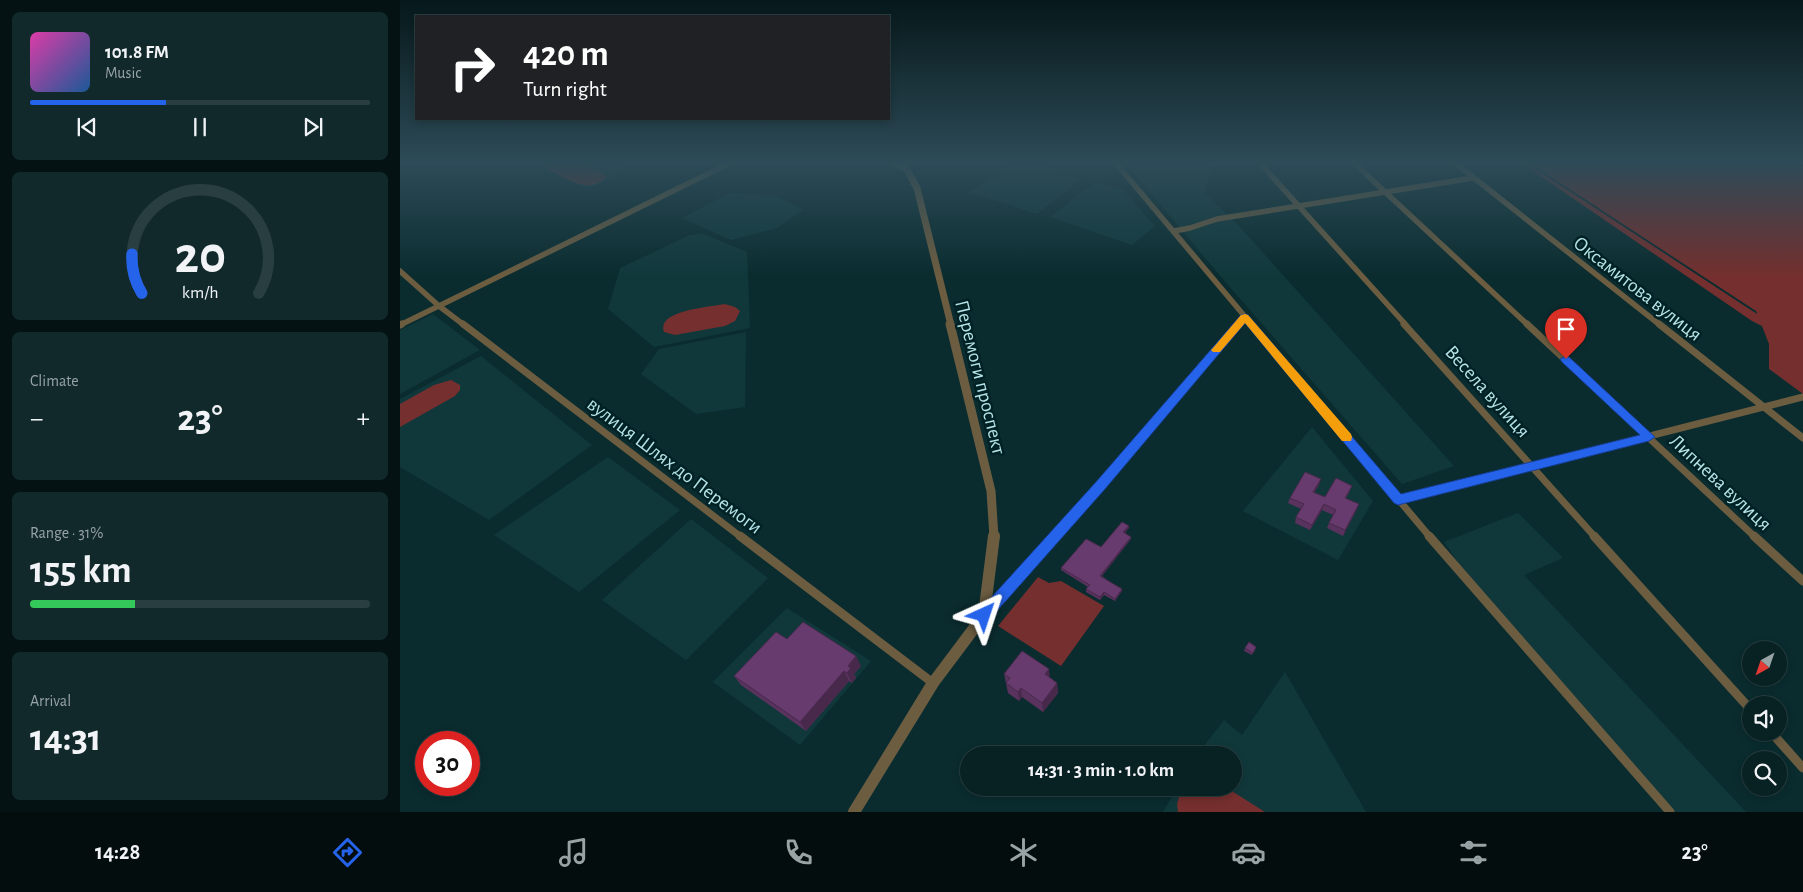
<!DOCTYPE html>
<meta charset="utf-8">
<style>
:root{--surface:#082123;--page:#11292b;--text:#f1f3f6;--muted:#98a3a6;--line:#293e41;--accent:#2563eb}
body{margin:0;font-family:"Alegreya Sans",sans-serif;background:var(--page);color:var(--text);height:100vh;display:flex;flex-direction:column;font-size:19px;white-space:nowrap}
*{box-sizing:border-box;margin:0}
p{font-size:16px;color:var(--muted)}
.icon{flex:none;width:28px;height:28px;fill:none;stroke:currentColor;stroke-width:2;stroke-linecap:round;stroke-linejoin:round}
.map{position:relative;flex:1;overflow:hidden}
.sheet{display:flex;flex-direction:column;gap:12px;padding:12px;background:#041213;width:400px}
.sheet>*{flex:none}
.banner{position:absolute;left:15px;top:15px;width:475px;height:105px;border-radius:0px;box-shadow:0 2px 8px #0003,0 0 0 1px var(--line);background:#202124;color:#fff;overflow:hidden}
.needle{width:32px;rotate:220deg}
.buttons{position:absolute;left:1342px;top:641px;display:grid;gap:10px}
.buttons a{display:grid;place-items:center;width:45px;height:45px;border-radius:50%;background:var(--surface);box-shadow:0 2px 8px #0003,0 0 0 1px var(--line);font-size:25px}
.speed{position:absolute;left:15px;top:731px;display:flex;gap:10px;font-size:25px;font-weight:700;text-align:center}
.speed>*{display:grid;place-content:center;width:65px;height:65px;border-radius:50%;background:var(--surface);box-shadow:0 2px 8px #0003,0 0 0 1px var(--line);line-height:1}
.speed .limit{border:8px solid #d22;background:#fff;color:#111}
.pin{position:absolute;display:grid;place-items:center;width:42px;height:42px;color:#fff;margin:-51px -21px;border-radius:50% 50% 50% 0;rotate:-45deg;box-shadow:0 0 5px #0007}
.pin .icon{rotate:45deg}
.me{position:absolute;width:55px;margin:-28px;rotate:42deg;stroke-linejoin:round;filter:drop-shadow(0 0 4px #0008)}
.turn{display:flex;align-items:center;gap:18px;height:105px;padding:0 25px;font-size:22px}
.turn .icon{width:65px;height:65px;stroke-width:2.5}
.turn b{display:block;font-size:35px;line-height:42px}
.big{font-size:38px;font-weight:600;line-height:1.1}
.sheet .tile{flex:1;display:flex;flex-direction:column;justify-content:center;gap:8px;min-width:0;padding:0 18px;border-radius:8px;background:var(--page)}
.sheet .dial{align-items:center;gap:0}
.dial svg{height:130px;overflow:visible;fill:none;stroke:var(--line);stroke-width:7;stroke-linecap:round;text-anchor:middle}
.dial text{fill:var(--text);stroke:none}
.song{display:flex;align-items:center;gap:15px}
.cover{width:60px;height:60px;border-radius:8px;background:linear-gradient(135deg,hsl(320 70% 55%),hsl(210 70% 35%))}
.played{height:5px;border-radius:2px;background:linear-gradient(90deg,var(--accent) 40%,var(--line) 40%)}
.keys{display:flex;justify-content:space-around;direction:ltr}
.heat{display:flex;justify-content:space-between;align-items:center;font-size:28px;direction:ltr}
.charge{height:8px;border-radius:4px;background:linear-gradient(90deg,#34c759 31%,var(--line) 0)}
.trip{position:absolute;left:560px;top:746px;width:282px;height:50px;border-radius:25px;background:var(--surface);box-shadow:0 2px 8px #0003,0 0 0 1px var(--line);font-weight:600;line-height:50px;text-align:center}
.dock{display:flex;height:80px;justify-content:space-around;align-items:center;background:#030d0e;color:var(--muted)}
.dock .icon{width:35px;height:35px}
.dock .current{color:var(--accent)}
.dock b{font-size:22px;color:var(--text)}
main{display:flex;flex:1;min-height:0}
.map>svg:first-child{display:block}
.built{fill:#10383b}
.green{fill:#742f2e}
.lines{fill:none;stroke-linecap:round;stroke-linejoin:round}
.minor-far2{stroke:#6c5d41;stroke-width:5.5}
.minor-far1{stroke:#6c5d41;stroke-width:7}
.minor{stroke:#6c5d41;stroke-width:9}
.tertiary-far2{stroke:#6c5d41;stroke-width:7}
.tertiary-far1{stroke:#6c5d41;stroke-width:9}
.tertiary{stroke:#6c5d41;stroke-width:12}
.wall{fill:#59335e}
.shaded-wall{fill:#48294c}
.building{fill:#673b6d;stroke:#48294c}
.route{fill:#2563eb;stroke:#184099}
.slow{fill:#f59e0b}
.labels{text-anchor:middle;stroke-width:5;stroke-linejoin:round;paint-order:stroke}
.street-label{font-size:20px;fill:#b5e3e7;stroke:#012225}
</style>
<main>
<section class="sheet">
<div class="tile">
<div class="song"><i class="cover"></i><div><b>101.8 FM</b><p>Music</p></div></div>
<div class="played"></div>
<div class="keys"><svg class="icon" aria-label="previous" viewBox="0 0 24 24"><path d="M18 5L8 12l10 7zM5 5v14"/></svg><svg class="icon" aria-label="pause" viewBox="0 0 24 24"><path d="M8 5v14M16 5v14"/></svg><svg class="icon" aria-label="next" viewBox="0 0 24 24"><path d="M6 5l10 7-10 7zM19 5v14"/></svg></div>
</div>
<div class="tile dial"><svg viewBox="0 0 100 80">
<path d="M14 69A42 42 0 1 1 86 69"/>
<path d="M14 69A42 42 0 0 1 8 45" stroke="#2563eb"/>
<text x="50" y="56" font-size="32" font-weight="700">20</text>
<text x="50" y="72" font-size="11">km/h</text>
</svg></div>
<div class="tile"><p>Climate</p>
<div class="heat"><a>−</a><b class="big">23°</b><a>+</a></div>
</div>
<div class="tile"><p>Range · 31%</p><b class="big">155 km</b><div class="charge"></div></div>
<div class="tile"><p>Arrival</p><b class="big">14:31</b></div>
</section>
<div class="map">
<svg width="1403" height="812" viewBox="0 0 1403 812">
<rect width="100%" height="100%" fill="#0a2c2f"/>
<!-- built -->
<path class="built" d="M133,162H229L222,173L187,189Z
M617,162H630L682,179L637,214L570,192Z
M725,162H815L804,192L839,226L1054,466L1002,484L821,277Z
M695,182L723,190L755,226L732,245L650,217Z
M329,193L377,196L403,210L377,228L331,240L282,218Z
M303,234L347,252L350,328L254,347L208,309L220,268L290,235Z
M33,314L80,350L0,394V330Z
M346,332L345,407L296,414L241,374L259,349Z
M81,356L192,445L89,520L0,467V399Z
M912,427L973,501L938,560L843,511Z
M208,457L280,510L179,592L94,535Z
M1118,513L1163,558L1124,575L1346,812H1275L1079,593L1044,542Z
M291,519L368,578L286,660L202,600Z
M387,608L471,661L400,745L313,682Z
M885,672L966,812H763L777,788H834V755H797L824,720L842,735Z"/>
<!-- green -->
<path class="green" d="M149,162H179L204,174L206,177C190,196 164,177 147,169L146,166Z
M1120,162H1125L1357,314L1356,311L1128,162H1403V394L1369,369V344L1362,326L1352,321Z
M325,304L335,307L340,311L335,321L325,326L275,335L264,332C256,310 311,307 325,304Z
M51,380L60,385V390L55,396L0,427V404L34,385Z
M638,577L649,583L661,581L704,606L661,666L598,626Z
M782,788H827L865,812H778L777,804Z"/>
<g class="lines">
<!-- minor-far2 -->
<path class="minor-far2" d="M715,162L852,325
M859,162L1006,325
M953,162L1128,325
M1054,162L1260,325
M774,231L790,228L817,219L1073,178
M0,271L39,306L64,325
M0,325L332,162
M838,325L845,317"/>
<!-- minor-far1 -->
<path class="minor-far1" d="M63,324L341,537
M851,324L1030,537
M1004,324L1195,537
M1127,324L1355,537
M1259,324L1403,438
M0,325L2,324
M998,500L1403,397
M655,537L701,486L839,324"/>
<!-- minor -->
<path class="minor" d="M340,536L533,683
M1029,536L1270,812
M1194,536L1351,710
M1354,536L1403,581
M586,613L656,536
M1371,732L1403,768"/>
<!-- tertiary-far2 -->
<path class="tertiary-far2" d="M491,162L506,168L517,188L551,325"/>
<!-- tertiary-far1 -->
<path class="tertiary-far1" d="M550,324L591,491L594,537"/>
<!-- tertiary -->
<path class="tertiary" d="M454,812L533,683L584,615L594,536"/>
</g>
<!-- wall -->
<path class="wall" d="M919,485L914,493L925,497L950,491L946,498L957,509L943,536L927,528L929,523L933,515L922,510L910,530L895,523L896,517L901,509L888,503L890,498Z
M729,528L725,533L731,539L702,576L722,591L715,601L704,595L700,600L686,592V589L688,587L661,570V568L701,547Z
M387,639L461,666L454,674L456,678L452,683L449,681L406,731L341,685L334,676Z
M856,647L852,655L844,651L845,648Z
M649,669V677L657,683L658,693L643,712L622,697L619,701L608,693L604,674Z"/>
<!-- shaded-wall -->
<path class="shaded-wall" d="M921,479L919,485L911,497L913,492Z
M924,504L922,510L910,530L912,525Z
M959,504L957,509L943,536L945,530Z
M729,526V528L723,535V532Z
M731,537V539L700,578V576Z
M722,589V591L715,601V599Z
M704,592V595L700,600V597Z
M456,656L461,666L454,674L456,678L452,683L447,673L448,666Z
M649,669L650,679L645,674Z
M444,671L449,681L406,731L400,722Z
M657,683L658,693L643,712L642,703Z
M621,688L622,697L619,701L618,692Z"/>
<!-- building -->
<path class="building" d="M905,472L921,479L913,492L925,497L936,478L952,486L945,498L959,504L945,530L929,523L936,510L924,504L912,525L896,517L904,504L890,498Z
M722,522L729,526L723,532L731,537L700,576L722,589L715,599L704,592L700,597L686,589L690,585L661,568L686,539L701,547Z
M403,622L456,656L448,666L451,668L447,673L444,671L400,722L334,676L376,632L387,639Z
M849,642L856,647L853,653L845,648Z
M622,651L649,669L645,674L657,683L642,703L621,688L618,692L606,683L610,678L604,674Z"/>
<!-- sky -->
<linearGradient id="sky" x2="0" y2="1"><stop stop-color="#06181a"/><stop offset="0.59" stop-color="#2d4b58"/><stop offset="1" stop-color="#2d4b58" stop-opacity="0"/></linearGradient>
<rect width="1403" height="276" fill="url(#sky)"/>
<!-- route -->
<path class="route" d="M845,314L848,315L1001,494L1240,435L1162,362L1160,359L1166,356L1169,357L1255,437L1249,441L998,505L994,503L845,323L705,489L589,620L584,622L579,620L577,615L579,611L696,482L841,315Z"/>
<!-- slow -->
<path class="slow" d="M845,314L848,315L951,434L952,437L951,441H942L845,323L820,352H813L811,350L813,348L841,315Z"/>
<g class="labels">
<!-- street labels -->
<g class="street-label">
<text transform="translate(1238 288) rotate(38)" y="7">Оксамитова вулиця</text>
<text transform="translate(581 377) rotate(76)" y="7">Перемоги проспект</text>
<text transform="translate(1088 391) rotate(48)" y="7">Весела вулиця</text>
<text transform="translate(275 465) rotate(37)" y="7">вулиця Шлях до Перемоги</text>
<text transform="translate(1321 482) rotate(43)" y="7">Липнева вулиця</text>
</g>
</g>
</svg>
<div class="buttons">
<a><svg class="needle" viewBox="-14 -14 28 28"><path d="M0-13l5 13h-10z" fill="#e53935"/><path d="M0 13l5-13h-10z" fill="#98a3a6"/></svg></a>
<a><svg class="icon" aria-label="sound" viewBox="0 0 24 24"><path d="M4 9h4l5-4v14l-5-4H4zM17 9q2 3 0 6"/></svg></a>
<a><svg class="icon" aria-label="search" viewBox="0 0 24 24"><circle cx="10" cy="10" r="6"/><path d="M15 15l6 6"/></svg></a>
</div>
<div class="speed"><div class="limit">30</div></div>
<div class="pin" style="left:1166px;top:359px;background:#d93025"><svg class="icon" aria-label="arrive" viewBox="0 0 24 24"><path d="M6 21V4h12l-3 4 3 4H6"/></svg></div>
<svg class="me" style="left:584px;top:615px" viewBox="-20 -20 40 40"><path d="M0-17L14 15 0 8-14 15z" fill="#2563eb" stroke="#fff" stroke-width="4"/></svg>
<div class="trip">14:31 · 3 min · 1.0 km</div>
<div class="banner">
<div class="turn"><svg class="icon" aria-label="right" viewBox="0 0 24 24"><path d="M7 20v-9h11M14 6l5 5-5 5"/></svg><div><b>420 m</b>Turn right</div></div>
</div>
</div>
</main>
<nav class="dock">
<b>14:28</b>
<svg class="icon current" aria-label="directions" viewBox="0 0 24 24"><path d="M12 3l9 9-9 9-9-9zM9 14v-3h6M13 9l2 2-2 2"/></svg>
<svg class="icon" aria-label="music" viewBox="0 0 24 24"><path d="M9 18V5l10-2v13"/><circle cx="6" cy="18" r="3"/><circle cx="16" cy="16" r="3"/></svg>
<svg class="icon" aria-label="phone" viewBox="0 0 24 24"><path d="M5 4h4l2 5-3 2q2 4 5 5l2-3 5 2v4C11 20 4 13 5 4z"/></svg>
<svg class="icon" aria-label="climate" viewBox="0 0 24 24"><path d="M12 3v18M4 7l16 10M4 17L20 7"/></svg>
<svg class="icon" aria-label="car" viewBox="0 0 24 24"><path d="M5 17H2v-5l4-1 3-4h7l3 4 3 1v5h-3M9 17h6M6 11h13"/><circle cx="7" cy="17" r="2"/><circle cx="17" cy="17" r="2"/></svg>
<svg class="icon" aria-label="filters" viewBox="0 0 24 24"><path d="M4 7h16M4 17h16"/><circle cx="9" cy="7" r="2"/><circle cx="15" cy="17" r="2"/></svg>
<b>23°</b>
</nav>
